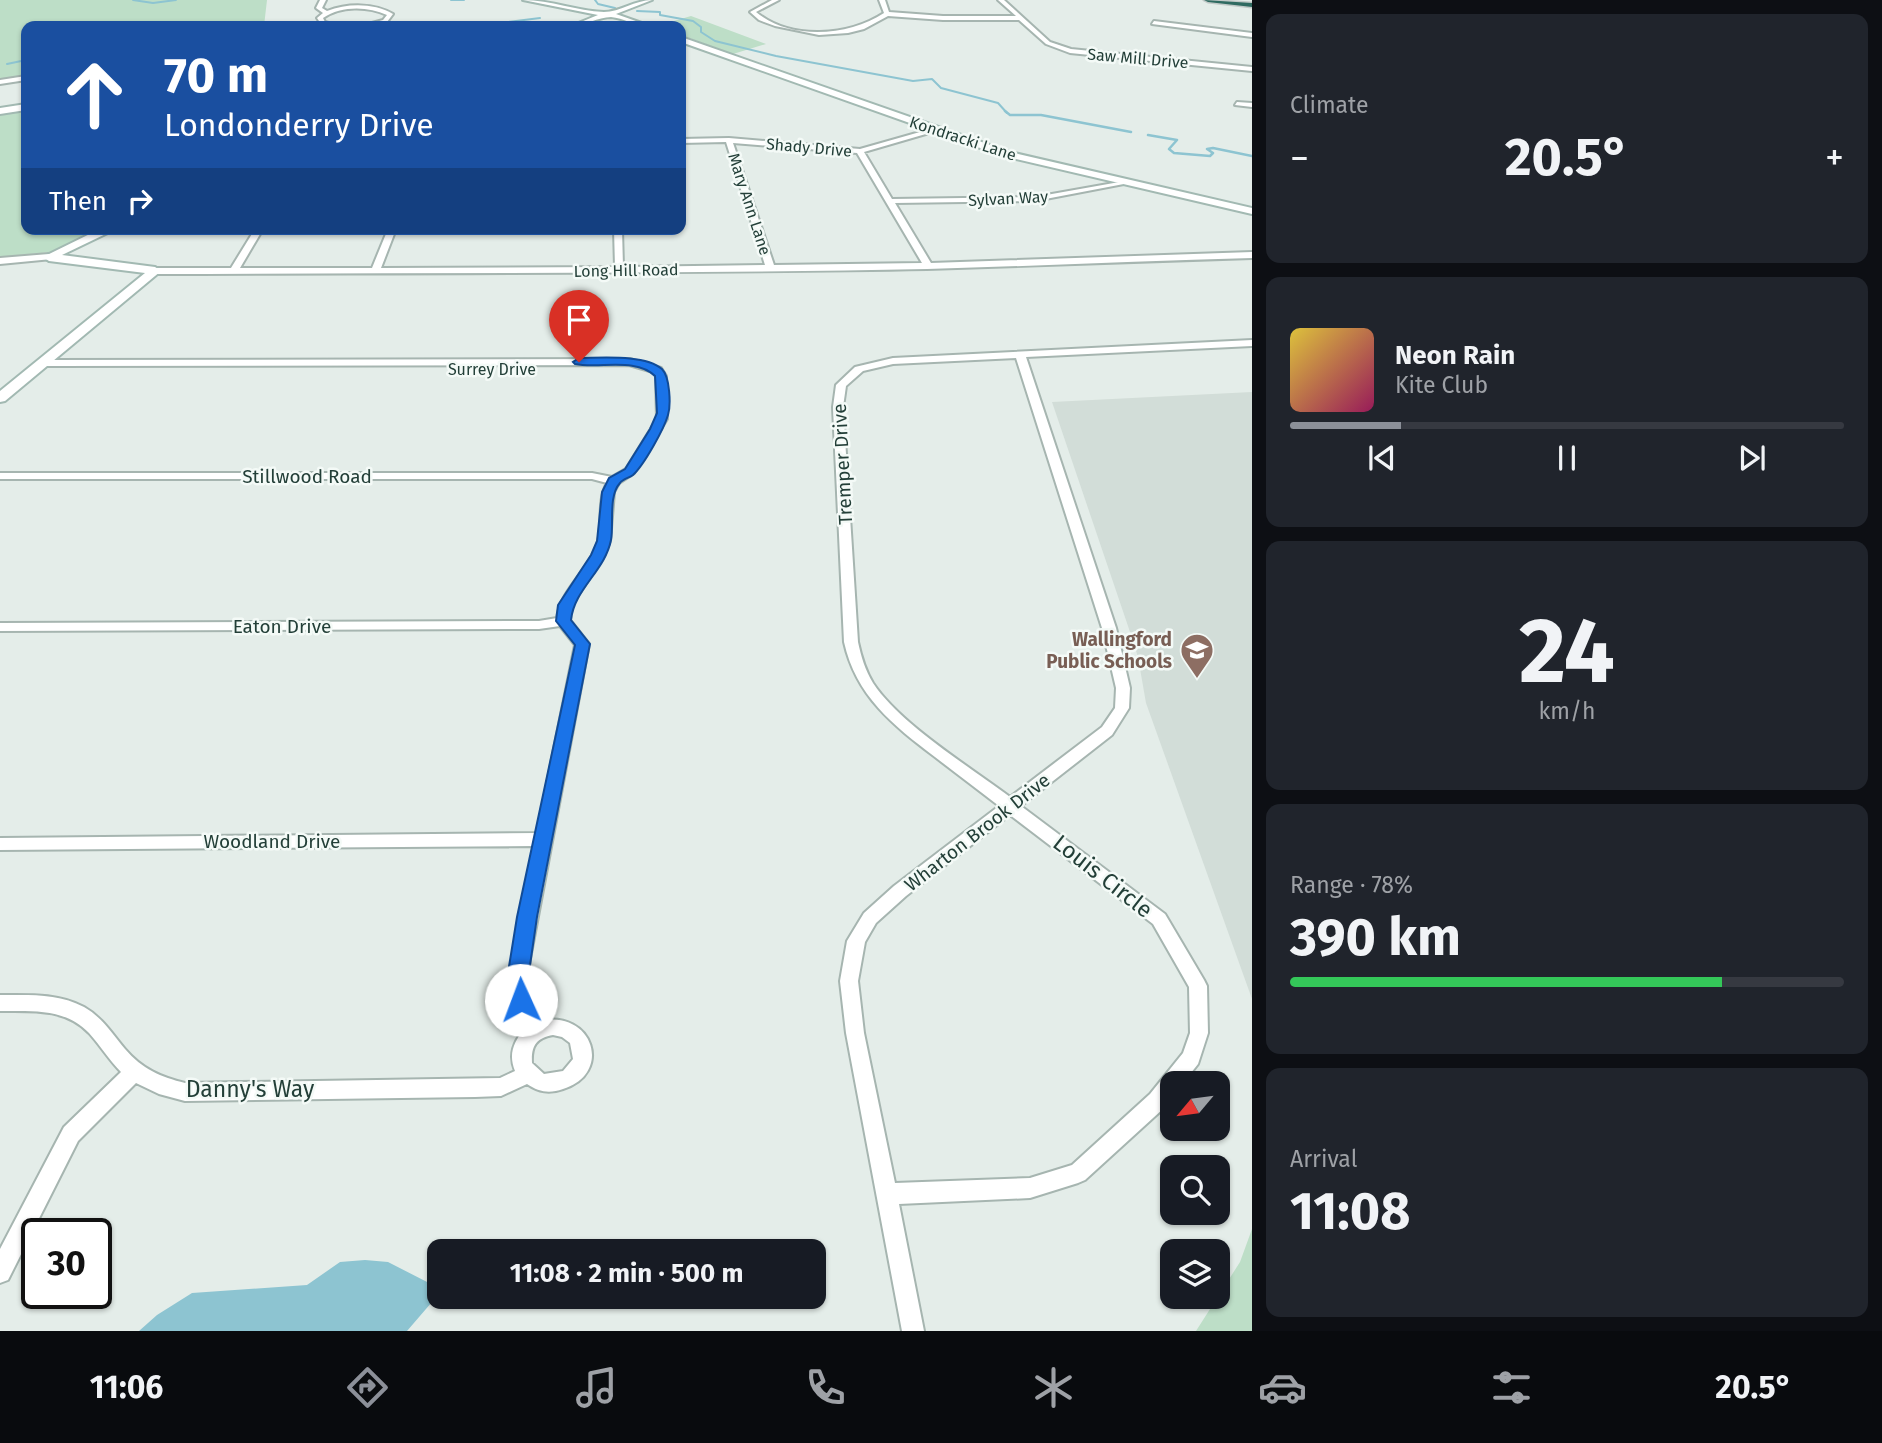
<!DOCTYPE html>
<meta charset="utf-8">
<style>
:root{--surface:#171b24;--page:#20242c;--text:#f1f3f6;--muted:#9ea1a6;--line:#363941;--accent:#8c9099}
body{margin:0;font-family:"Fira Sans",sans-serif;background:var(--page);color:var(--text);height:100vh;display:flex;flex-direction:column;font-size:26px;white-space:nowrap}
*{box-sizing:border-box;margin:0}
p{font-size:23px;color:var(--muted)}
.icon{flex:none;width:38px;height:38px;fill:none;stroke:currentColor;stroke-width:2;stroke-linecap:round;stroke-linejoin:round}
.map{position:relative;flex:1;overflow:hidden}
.panel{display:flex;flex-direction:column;gap:14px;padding:14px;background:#0d0f14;width:630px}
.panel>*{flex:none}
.guide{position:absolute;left:21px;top:21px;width:665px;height:214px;border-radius:14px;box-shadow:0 2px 5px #0004;background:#1a4fa0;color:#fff;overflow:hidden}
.needle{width:46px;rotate:241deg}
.buttons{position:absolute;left:1160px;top:1071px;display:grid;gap:14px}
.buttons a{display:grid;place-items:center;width:70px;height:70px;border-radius:14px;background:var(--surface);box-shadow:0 2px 5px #0004;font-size:35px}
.speed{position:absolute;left:21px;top:1218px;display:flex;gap:14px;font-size:35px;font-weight:700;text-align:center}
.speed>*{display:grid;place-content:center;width:91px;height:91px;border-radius:50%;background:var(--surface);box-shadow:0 2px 5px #0004;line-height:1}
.speed .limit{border:4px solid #111;border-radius:10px;background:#fff;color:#111}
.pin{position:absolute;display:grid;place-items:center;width:60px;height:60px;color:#fff;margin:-72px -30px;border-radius:50% 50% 50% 0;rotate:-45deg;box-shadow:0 0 7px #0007}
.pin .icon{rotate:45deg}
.me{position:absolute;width:77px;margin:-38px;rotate:358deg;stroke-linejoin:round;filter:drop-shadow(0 0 5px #0008)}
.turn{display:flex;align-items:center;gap:24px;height:147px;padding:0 28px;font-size:32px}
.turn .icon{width:91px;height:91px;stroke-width:2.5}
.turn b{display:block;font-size:49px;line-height:60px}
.then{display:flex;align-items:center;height:66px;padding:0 28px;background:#0003;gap:14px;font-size:26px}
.big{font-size:52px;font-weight:700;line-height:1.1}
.panel .card{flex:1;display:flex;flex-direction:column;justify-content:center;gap:10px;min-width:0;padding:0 24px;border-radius:14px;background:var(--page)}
.panel .dial{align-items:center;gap:0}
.dial b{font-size:91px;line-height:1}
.song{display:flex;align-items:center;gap:21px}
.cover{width:84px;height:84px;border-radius:10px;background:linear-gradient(135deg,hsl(50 70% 55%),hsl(330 70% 35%))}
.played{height:7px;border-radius:4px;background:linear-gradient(90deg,var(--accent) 20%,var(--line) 20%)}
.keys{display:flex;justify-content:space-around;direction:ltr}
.heat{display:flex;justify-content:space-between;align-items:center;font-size:38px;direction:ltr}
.charge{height:10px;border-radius:5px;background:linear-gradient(90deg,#34c759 78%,var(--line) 0)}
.trip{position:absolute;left:427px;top:1239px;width:399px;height:70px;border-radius:14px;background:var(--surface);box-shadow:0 2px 5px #0004;font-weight:700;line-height:70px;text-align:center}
.tab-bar{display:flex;height:112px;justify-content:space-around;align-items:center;background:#090b0e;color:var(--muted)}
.tab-bar .icon{width:49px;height:49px}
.tab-bar .current{color:var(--accent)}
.tab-bar b{font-size:32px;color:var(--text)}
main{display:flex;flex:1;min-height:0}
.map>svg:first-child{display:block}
.built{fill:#d2ddd8}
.green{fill:#bddec7}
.water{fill:#8dc4d1}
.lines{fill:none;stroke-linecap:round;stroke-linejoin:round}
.stream-far2{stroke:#8dc4d1;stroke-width:2}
.stream-far1{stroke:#8dc4d1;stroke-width:2.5}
.stream{stroke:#8dc4d1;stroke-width:6}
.street-casing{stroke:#a6b5b0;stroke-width:4}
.secondary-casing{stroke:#a2b9b2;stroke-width:4}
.highway-casing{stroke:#c1c9c7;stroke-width:3}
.street{fill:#fff;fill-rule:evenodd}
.secondary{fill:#fff;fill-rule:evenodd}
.highway{fill:#2f6b61;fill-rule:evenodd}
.route{fill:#1a73e8;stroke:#114b97;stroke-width:2}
.labels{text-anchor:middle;stroke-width:5;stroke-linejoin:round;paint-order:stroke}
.far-street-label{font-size:16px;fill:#233f38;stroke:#f4faf7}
.street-label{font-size:19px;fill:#233f38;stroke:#f4faf7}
.education-label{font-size:19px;font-weight:bold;fill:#785e54;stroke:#f4faf7;text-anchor:end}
.near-street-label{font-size:23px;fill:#233f38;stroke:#f4faf7}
</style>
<main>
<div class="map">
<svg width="1252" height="1331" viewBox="0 0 1252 1331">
<rect width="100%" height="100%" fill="#e4ede9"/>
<!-- built -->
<path class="built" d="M1252,392V999L1146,703L1138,657L1128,626L1052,402Z"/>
<!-- green -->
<path class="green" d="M0,0H267L264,26H26V80L0,83Z
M691,16L766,44L733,54L681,35V26H657Z
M26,109V229H104L52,252L0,257V113Z
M1252,1229V1331H1196L1240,1262Z"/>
<!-- water -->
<path class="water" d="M365,1260L388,1262L431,1284L432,1302L407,1331H139L157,1315L192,1293L307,1285L340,1262Z"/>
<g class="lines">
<!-- stream-far2 -->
<path class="stream-far2" d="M133,0L153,3L176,0
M451,0H464
M595,0L598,4L615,8
M637,11L660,12V15L693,21L701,27V32L715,41L776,56L913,81L932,79L941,88L998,103L1007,113
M476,26L540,18
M7,64L26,60"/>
<!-- stream-far1 -->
<path class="stream-far1" d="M1005,111L1010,115H1041L1131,132
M1148,135L1177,140L1169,149L1174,153L1210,156L1213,153L1207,149L1213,148L1252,156"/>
<!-- stream -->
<path class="stream" d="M427,1291L439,1285"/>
<defs>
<path id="street" d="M320,0H326L322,8L327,11C348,3 374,3 393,14L387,22L361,26L383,20L387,15C367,6 341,6 323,18L325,22L339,26L321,24L317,18L323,13L316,8Z
M772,0H779L756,12C791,41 849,36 884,13L879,0H885L889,12L943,16H1016L998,0H1004L1050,42L1071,49L1252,67V71L1070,53L1046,44L1019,20H943L888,16L864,29L848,33L819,35L775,26L759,20L750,12Z
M1154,21L1252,33V37L1152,24Z
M26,76V80L0,84V80Z
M1237,102L1252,103V107L1235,105Z
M934,128L936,131L864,152L892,199L1035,197L1125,181L1129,183L1035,201L895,203L931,263L1252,252V258C1144,261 1035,266 927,269C669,274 412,273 155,274L151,271L155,268H231L255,229H263L240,268H372L388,229H396L381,268L615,267L614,229H622L623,267L765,265L726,142L681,143V139L729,138L860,149ZM733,143L857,153L922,263L774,265Z
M49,254L52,255V259L0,264V258Z
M1252,340V346L1026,357L1116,628L1130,688L1129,708L1112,735L1021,806L1165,914L1204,980L1207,986L1208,1033L1198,1064L1183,1083H1172V1097L1164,1108L1085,1180L1078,1183L1030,1198L899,1204L924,1331H902L846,1033L840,981L847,941L864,913L894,886L999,806C978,790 956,773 935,757C893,725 856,696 844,642L833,407L836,385L855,367L893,358ZM1016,358L1102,628L1116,688L1115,708L1102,727L1010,797C970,767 900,724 873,683C865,670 861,656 858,642L843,407L846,386L863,371L893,364ZM1010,815L1153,924L1189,987L1190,1033L1183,1053L1150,1094L1072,1165L1030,1178L895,1183L864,1033L858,981L865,942L876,923L906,896Z
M630,359L661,368L666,376L667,419L634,473L619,483L614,492L610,541L604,556L572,605L570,620L589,644L528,970L530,997L539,1021C594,1009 613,1074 563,1089C549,1094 539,1092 527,1084L501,1096L475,1097L185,1101L159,1094L136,1083L78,1141L8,1280L0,1283V1249L64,1127L121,1072C109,1060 100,1045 89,1033C65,1008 32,1011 0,1011V995C29,995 58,993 84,1007C102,1017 113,1035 125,1049C142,1069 161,1077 185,1083L500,1078L515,1071C508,1054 514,1042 524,1029L512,997L510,970L534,846L0,850V838L537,833L575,645L560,626L539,629L0,631V623L539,621L557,618C561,588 590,570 598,542C603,522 597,501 607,483L592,479H0V473H592L612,477L626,469L657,419L656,376L653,372L629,365L46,366L41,363L46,360ZM553,1035L562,1037L570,1043L573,1059L563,1071L544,1074L532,1063C531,1046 536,1038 553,1035Z"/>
<path id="secondary" d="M523,0C551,0 577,11 604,12C620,12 635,0 652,0L616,14L650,26C636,27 624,18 611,17C598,17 585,26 571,26L598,15Z
M681,37L1010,152L1252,208V214L1003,156L681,42Z
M26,104V110L0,114V108Z
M100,229H116L62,255L155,267L161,271L5,401L0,402V391L145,273L49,261L43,257Z"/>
<path id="highway" d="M1204,0L1252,3V7L1208,2Z"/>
</defs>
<!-- street casing -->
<use href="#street" class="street-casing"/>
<!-- secondary casing -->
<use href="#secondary" class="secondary-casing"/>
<!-- highway casing -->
<use href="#highway" class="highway-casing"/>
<!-- street -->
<use href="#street" class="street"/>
<!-- secondary -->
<use href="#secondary" class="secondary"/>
<!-- highway -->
<use href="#highway" class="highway"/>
</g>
<!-- route -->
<path class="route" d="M579,358C601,358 645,354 662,369C670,377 671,405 668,415C664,429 644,465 633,475C629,478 623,479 620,483C608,496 614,525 611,540C605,571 574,589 571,620L590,644L537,917L528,979L531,1000L528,1007L521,1010L513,1007L507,979L517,917L575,645L556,621L558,605L591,555L597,541L602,492L609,478L625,469L650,429L657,413L655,376C636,357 599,369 575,364L573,362Z"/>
<!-- icons -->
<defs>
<symbol id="school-pin" viewBox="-11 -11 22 30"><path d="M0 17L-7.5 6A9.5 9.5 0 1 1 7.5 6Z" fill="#8d6e63" stroke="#f4faf7"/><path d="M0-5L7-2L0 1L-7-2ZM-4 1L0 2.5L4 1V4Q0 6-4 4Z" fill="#fff"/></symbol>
</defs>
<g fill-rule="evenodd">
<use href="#school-pin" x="1178" y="631" width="38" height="52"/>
</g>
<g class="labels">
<!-- far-street labels -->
<g class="far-street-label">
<text transform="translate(1138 58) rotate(5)" y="6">Saw Mill Drive</text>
<text transform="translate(963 138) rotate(18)" y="6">Kondracki Lane</text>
<text transform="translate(809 147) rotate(5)" y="6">Shady Drive</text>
<text transform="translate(1008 198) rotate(-3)" y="6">Sylvan Way</text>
<text transform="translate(750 204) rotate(72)" y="6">Mary Ann Lane</text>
<text transform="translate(626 270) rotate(-1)" y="6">Long Hill Road</text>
<text x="492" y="375">Surrey Drive</text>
</g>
<!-- street labels -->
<g class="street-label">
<text transform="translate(842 464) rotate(-93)" y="7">Tremper Drive</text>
<text x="307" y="483">Stillwood Road</text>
<text x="282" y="633">Eaton Drive</text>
<text transform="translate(977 832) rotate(-38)" y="7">Wharton Brook Drive</text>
<text x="272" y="848">Woodland Drive</text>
</g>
<!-- education labels -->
<g class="education-label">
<text x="1172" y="646">Wallingford<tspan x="1172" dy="22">Public Schools</tspan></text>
</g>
<!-- near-street labels -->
<g class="near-street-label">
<text transform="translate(1103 876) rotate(38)" y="8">Louis Circle</text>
<text x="250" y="1097">Danny's Way</text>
</g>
</g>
</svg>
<div class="buttons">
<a><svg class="needle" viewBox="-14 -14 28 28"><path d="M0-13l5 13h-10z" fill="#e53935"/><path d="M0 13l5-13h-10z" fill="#9ea1a6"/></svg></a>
<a><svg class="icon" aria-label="search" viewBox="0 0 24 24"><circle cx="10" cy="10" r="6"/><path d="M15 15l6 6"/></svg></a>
<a><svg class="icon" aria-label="layers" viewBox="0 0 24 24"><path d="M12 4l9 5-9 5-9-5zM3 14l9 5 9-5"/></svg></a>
</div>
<div class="speed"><div class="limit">30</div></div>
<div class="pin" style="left:579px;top:362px;background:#d93025"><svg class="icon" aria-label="arrive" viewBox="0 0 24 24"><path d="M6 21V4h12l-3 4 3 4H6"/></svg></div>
<svg class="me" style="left:521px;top:1000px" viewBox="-20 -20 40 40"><circle r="19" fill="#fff"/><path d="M0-13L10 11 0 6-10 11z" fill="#1a73e8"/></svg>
<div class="trip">11:08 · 2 min · 500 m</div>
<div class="guide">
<div class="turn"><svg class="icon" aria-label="ahead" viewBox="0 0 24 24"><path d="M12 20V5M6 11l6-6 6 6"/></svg><div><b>70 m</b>Londonderry Drive</div></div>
<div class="then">Then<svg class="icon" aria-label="right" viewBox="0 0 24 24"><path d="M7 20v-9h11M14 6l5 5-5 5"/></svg></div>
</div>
</div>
<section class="panel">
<div class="card"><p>Climate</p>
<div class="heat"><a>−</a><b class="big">20.5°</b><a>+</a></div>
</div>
<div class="card">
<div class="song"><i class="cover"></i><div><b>Neon Rain</b><p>Kite Club</p></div></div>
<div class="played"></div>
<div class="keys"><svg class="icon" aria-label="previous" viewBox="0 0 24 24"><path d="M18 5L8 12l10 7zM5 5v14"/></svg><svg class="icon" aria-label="pause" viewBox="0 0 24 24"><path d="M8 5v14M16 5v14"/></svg><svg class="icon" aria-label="next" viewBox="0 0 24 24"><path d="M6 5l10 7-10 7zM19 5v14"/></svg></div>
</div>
<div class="card dial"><b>24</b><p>km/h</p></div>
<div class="card"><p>Range · 78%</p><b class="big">390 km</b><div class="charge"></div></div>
<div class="card"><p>Arrival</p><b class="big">11:08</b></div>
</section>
</main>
<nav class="tab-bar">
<b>11:06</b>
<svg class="icon current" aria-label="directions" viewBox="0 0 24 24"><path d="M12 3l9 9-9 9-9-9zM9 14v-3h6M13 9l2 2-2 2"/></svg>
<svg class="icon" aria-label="music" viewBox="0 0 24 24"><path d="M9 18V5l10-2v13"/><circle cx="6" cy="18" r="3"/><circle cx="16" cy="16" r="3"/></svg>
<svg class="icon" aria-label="phone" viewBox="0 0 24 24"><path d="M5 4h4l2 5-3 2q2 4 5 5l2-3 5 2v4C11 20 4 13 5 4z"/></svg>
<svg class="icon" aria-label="climate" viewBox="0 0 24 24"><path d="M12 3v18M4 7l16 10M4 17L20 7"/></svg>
<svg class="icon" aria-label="car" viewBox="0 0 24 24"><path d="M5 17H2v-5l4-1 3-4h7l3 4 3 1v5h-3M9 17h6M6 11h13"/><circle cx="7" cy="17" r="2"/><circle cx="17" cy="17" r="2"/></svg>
<svg class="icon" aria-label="filters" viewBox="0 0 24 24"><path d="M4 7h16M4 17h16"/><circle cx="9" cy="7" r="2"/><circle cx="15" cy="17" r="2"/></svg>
<b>20.5°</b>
</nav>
